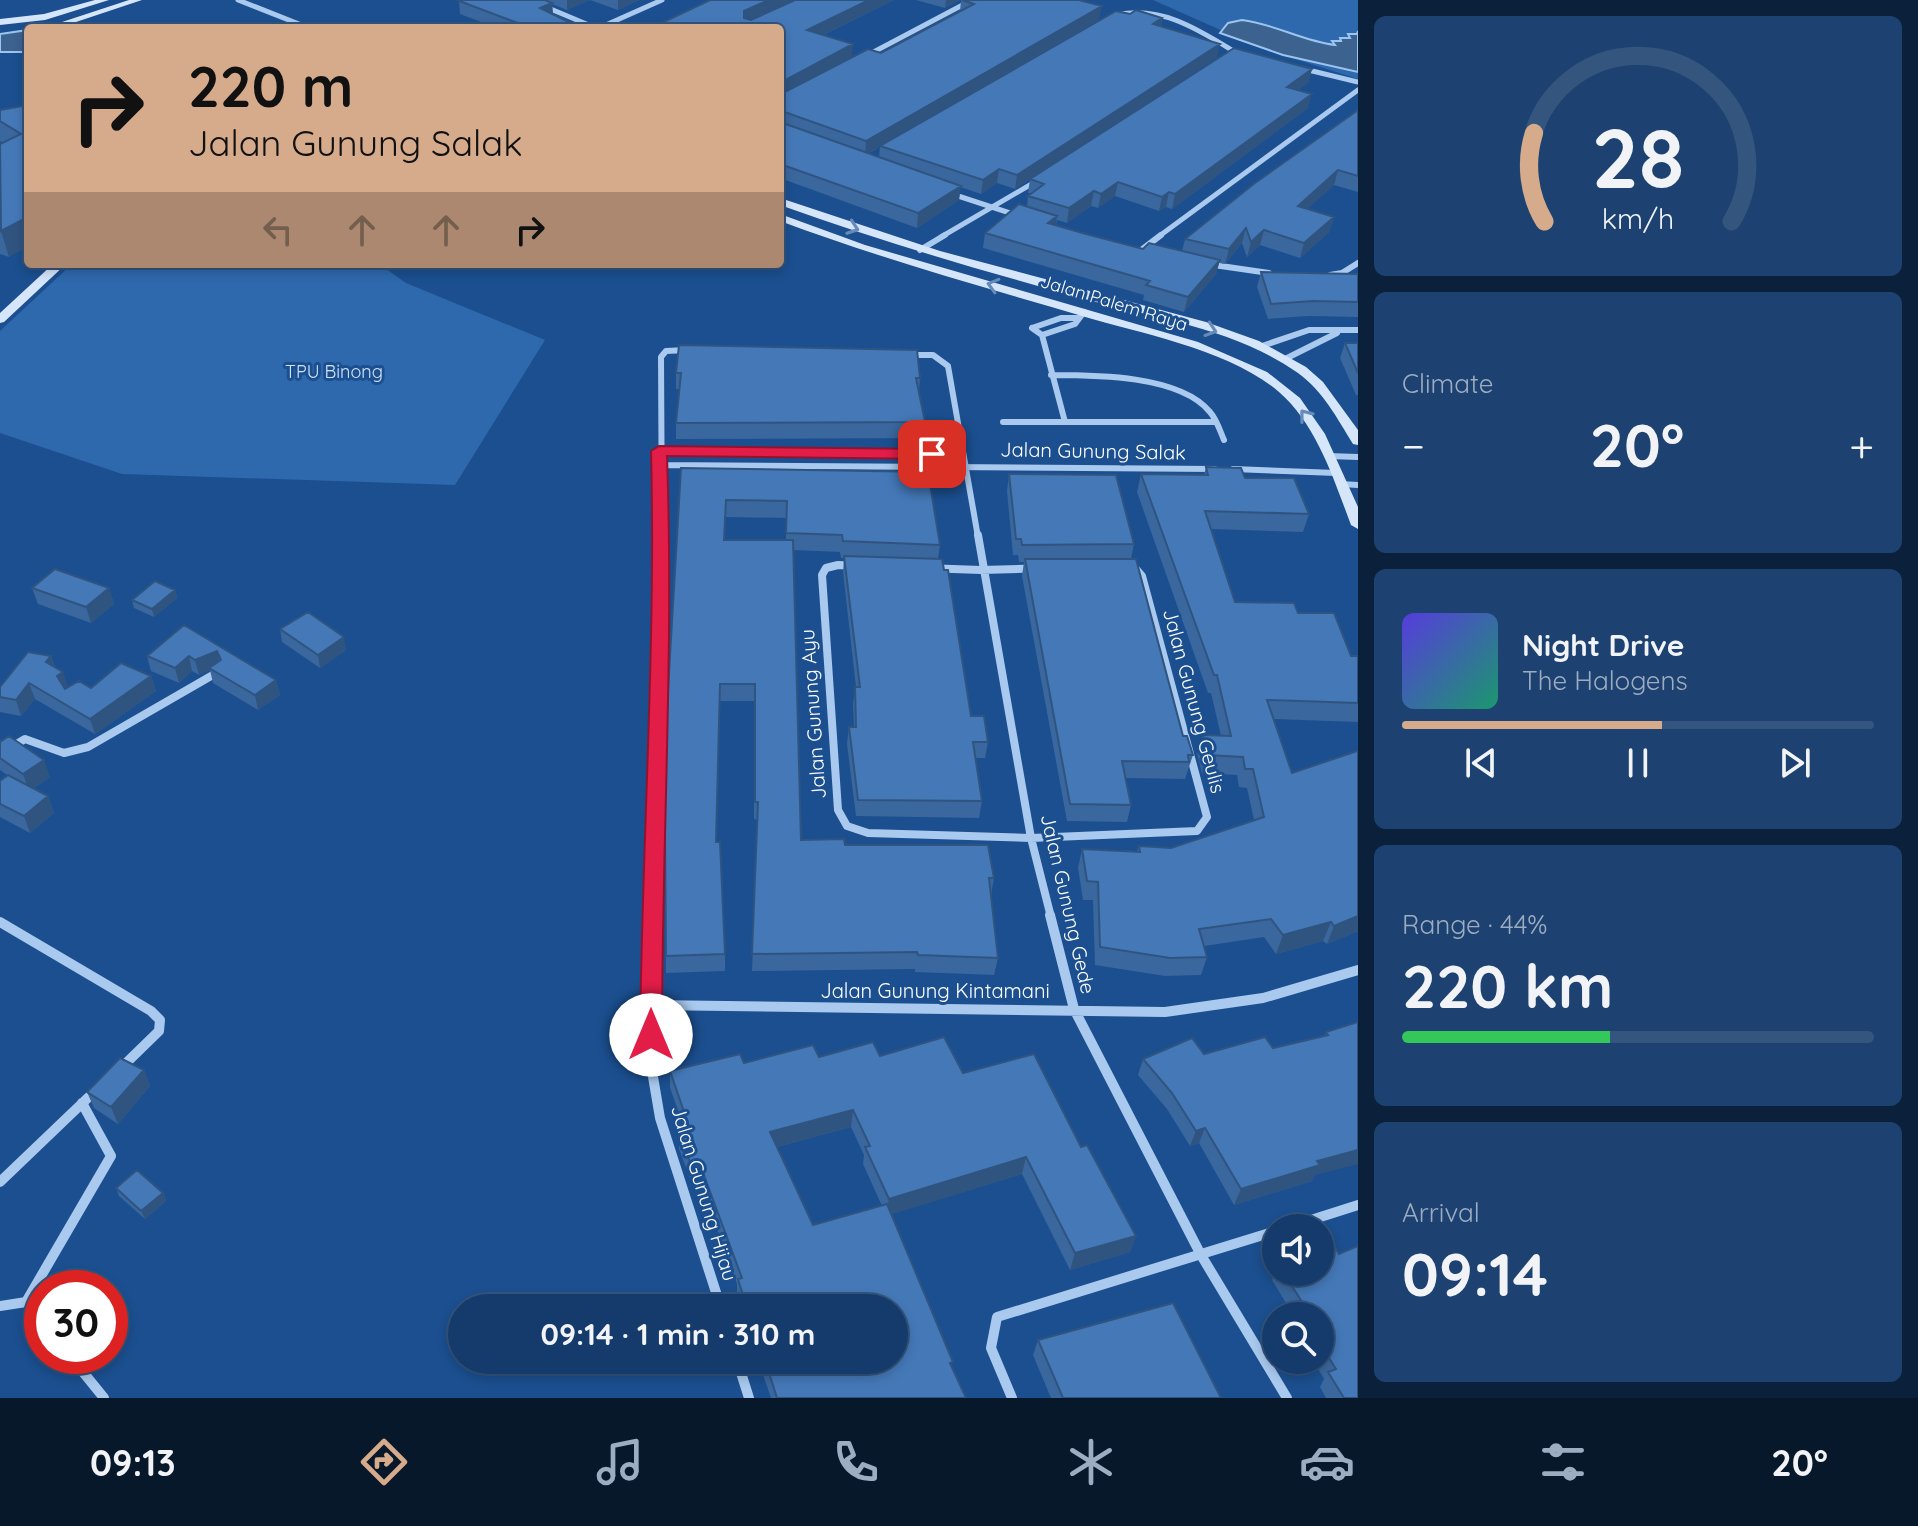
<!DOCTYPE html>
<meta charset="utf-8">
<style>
:root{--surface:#143b6b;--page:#1d4271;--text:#f1f3f6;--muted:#9dadc1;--line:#33557e;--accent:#d6ab8b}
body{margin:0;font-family:Quicksand,sans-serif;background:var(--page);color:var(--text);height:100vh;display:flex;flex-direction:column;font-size:30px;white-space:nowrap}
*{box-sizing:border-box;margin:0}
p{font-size:26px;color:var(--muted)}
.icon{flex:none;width:44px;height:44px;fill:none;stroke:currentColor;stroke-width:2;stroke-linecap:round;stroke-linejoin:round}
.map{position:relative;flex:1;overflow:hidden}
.sheet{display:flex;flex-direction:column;gap:16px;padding:16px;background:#0b203b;width:560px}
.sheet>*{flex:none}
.banner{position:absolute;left:24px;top:24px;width:760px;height:244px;border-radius:8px;box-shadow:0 4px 12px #0003,0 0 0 2px var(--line);background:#d6ab8b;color:#111;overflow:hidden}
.buttons{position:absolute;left:1262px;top:1214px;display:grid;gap:16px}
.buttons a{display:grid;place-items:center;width:72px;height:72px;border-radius:50%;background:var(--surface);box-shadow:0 4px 12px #0003,0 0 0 2px var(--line);font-size:40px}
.speed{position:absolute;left:24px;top:1270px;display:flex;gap:16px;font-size:40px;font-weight:700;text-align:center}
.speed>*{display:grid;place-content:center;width:104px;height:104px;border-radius:50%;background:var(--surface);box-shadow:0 4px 12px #0003,0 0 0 2px var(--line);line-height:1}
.speed .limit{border:12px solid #d22;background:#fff;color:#111}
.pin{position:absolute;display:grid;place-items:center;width:68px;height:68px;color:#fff;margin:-34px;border-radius:16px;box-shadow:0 4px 12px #0006}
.me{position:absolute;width:88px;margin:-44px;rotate:0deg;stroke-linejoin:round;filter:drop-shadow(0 0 6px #0008)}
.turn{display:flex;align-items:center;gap:28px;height:168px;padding:0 32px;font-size:36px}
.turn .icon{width:104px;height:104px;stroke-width:2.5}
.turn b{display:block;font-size:56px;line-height:68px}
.lanes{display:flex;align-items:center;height:76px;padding:0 32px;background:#0003;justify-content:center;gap:40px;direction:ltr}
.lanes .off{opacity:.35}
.big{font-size:60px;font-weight:700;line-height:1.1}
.sheet .tile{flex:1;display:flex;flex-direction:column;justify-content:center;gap:12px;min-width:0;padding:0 28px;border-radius:12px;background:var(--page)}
.sheet .dial{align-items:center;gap:0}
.dial svg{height:208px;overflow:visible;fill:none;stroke:var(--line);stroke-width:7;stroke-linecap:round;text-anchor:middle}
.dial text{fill:var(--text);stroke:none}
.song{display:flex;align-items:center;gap:24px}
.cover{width:96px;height:96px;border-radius:12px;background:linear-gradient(135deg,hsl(250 70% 55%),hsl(160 70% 35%))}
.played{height:8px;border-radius:4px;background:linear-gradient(90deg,var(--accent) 55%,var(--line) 55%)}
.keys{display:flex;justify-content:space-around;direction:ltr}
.heat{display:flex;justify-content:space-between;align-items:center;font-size:44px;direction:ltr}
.charge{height:12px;border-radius:6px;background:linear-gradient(90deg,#34c759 44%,var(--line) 0)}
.trip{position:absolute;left:448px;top:1294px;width:460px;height:80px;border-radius:40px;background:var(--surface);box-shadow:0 4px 12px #0003,0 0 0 2px var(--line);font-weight:700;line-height:80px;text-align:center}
.tab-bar{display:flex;height:128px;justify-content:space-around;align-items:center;background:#08182b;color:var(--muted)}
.tab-bar .icon{width:56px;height:56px}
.tab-bar .selected{color:var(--accent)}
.tab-bar b{font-size:36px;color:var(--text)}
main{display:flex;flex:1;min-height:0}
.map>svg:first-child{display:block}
.green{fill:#2e69ad}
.water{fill:#3c6290;stroke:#9cc4f0;stroke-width:2}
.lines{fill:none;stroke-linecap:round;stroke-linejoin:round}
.street-far3{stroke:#a9c9ee;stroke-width:5}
.street-far2{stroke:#a9c9ee;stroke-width:6}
.street-far1{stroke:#a9c9ee;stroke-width:8}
.street{stroke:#a9c9ee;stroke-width:10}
.secondary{fill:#d6e6fa;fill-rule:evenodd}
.wall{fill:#3a679d;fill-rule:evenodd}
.shaded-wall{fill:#305480}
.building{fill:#4478b7;stroke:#305480;stroke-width:2}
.oneway{stroke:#668bba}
.route{fill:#e11d48;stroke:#92132f;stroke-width:2}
.labels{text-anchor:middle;stroke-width:6;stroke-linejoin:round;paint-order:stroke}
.far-street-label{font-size:18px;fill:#fff;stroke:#1b4f8f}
.far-park-label{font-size:18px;fill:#cfe3fa;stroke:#1b4f8f}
.street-label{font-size:20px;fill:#fff;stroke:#1b4f8f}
</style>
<main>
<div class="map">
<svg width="1358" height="1398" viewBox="0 0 1358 1398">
<rect width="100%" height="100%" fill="#1b4f8f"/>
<!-- green -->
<path class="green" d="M1153,0H1358V79L1261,48Z
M72,264H379L406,283L545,340L455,485L122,474L0,433V331Z"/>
<!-- water -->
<path class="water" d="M1242,20C1275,24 1302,41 1335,45L1332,41H1341L1340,38H1350L1348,34H1357L1358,31V72L1283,55L1220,33L1228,23Z
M28,30V52H0V34Z"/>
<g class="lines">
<!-- street-far3 -->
<path class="street-far3" d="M238,0L309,28
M529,0L596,28
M1117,15C1161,5 1199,30 1235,52
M599,28L662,0
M866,56L972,0
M1300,68L1358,82
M949,193L1016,215
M941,237L1035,182
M1158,237L1358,90"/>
<!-- street-far2 -->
<path class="street-far2" d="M920,250L945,235
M1140,251L1161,235
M1207,264L1269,273
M1330,275L1342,273L1358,263
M1032,328L1042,335L1065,422
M1032,328L1061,318H1078
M1042,335L1075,324L1084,312
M1259,347L1309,330H1358
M908,355H933L948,366L978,537
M1285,359L1337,333
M1051,375C1095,375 1180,375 1210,412C1217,420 1220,431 1224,440
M1003,422H1216
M659,451L962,454
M1328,456L1358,457
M659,465L1215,469
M1233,469L1336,473
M1341,484L1358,485
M662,537L661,357L666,351L687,350"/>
<!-- street-far1 -->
<path class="street-far1" d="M978,535L1031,838L1051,917
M838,565L981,570L1123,566L1136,569L1142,576L1207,817L1197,831L1031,838L868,833L847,826L838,810L822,575L826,568Z
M0,754L25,739L64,753L88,747L218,672
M652,917L662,535"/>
<!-- street -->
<path class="street" d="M652,915L651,1065L660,1118L721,1308
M1050,915L1074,1009L1201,1255L1287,1398
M0,922L151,1011L160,1020L159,1031L120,1069
M650,1005L1165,1012L1263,998L1358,970
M0,1182L95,1091
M1286,1228L1358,1205
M0,1306L26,1302
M42,1322L26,1302L111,1156L82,1103
M70,1356L104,1398
M737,1360L749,1398
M1012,1398L991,1348L997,1317L1276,1231"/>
<!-- secondary -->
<path class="secondary" d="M95,0H109L45,20L0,25V19L44,14Z
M129,0H142L67,25L59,23Z
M780,198L940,251L1206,322L1259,341L1306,367L1323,382L1358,430V445L1353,444C1337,418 1323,391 1298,373C1234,328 1154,318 1081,298C980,270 879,241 780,205Z
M780,214L865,245L1198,342L1267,372L1300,398L1325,434L1358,507V529L1351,525C1334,480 1317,425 1279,392C1230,350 1143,334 1082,316C980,286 879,258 780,221Z
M53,264H66L4,322L0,323V313Z"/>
</g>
<!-- wall -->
<path class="wall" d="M463,0H639L618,10L590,0L567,10L552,4L553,14L581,28H497L460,14L459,1Z
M710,0H894L823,35L852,57L881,53L960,11L961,0L1099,19L938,113L1130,14L1162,18L1161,26L1217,57L1015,189L997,183L981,194L960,187L959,200L917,228L780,178V28ZM880,146L879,157L868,153L873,151Z
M916,0H960L945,8Z
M1312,69L1308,83L1298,90L1308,108L1172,209L1166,207L1159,211L1115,196L1098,208L1091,206L1067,223L1057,220L1056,225L1143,249L1182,251L1185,239L1358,110V192L1334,185L1307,209L1334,217L1329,232L1300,258L1260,245L1247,257L1242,243L1225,264L1219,263L1216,274L1184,312L1143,300L1144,295L983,248L985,233L1027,207L1028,196L1031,194L1028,193L1030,179Z
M28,105L9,257L0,254V144L2,143L0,141V110Z
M1261,272L1358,274V317L1308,316L1268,319L1257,287Z
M1345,343H1358V395H1356L1340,358Z
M676,373L920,378L919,392L925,422L924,438L676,439V423L680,389H676Z
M1206,467L1245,478L1309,514L1303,532L1211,529L1235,602L1298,613L1351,656H1358V722L1274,719L1292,773L1358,752V931L1327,944L1323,941L1276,954L1264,937L1204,946L1207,957L1201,975L1165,976L1095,965L1093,900H1083L1078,868L1082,849L1137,851L1139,846L1171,848L1254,820L1247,788L1239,787L1237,775L1202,773L1197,753L1203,735L1221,736L1211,693H1208L1137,492L1141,474L1204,475Z
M681,468L940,545L938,559L971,716L988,742L985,758H975L982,801L979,818L856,816L847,744L849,727H854L853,704L855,687H856L843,572L844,558H841L840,552L793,550L801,840L845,845L994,878L991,895L998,958L994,975L915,972V969L752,971L758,820L754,819V701H720L716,842L725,954V971L666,973L665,852H661V810ZM725,517L786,518V540H725Z
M1009,474L1134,544L1131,559L1183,736L1193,755L1185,779L1125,778L1131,805L1127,822L1067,821L1022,576L1024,562H1019L1018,555H1013L1007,491Z
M32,588H109L114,604L91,623L38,604Z
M175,590L177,598L154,617L134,608L132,600Z
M184,625L276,680L280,695L258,710L213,683L210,670L199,675L192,671L179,683L151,671L147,656Z
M280,629L346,650L320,668L282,642Z
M51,656L55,667L68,687L91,688L151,676L156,691L95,734L35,699L21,716L0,712V687Z
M0,742L50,777L34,788L48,796L54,813L30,833L0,817V781L7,775L0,770Z
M1358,1022L1315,1175L1312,1181L1234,1205L1199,1143L1190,1146L1167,1109L1138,1075L1143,1059L1273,1048L1324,1036L1326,1032Z
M880,1056L963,1073L1081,1147L1136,1236L1130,1252L1070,1270L1022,1174L891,1214L952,1367L966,1398H771L758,1360H894V1308H741L737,1296V1284L702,1187L694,1189L679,1149V1132L685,1130L670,1088V1071L744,1063L819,1057ZM851,1127L864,1155L863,1164L882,1206L813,1225L777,1147Z
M144,1070L150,1086L118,1124L94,1108L87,1092Z
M116,1188L163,1193L166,1201L145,1219L119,1196Z
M1339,1254L1358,1398H1326L1320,1387L1324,1379L1313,1360H1320V1316H1294L1272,1280L1276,1271V1272H1320Z
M1038,1340L1221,1398H1051L1033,1355Z"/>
<!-- shaded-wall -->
<path class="shaded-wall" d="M567,0H590L567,10Z
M618,0H639L618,10Z
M769,0H796L744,24V11Z
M869,0H894L806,43L807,30Z
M946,0H960L945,8Z
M552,3L553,16L540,8Z
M1102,6L1099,19L865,155L866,141Z
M1162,18L1160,31L1153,24Z
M853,44L852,58L780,96V83Z
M1220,44L1217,57L1015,189L1017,175Z
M1312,69L1308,83L1284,100L1287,87Z
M1312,94L1308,108L1172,209L1175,194Z
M782,111V125H780V112Z
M999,169L997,183L981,194L983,180Z
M1338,170L1334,185L1294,221L1298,206Z
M1118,182L1115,196L1098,208L1101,194Z
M961,186L959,200L917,228L918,213Z
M1094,191L1091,206L1067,223L1069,208Z
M1169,192L1166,207L1159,211L1162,197Z
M28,209V247L9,257L1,231Z
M1057,216L1055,231L1048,223Z
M1334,217L1329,232L1300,258L1304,243Z
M1246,228L1242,243L1225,264L1229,249Z
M1264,230L1260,245L1247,257L1251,242Z
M1220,260L1216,274L1184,312L1188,297Z
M109,588L114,604L91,623L86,607Z
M175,590L177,598L154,617L152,609Z
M344,637L346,650L320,668L318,655Z
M217,651L221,666L209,668L210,670L199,675L195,660Z
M51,656L56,671L46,662Z
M189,656L192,671L179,683L175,668Z
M63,672L68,687L62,692L57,676Z
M151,676L156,691L95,734L90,719Z
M276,680L280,695L258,710L255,695Z
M29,683L35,699L21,716L16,700Z
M44,760L50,777L29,791L23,774Z
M48,796L54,813L30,833L24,816Z
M1358,916V931L1327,944L1334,926Z
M1331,922L1323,941L1276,954L1283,935Z
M144,1070L150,1086L118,1124L111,1107Z
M853,1110L851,1127L769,1149L770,1132Z
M1205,1128L1199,1143L1190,1146L1196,1131Z
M1358,1150V1164L1315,1175L1312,1181L1234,1205L1241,1189L1317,1161Z
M1026,1157L1022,1174L886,1216L889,1199Z
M702,1170V1187L694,1189V1173Z
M163,1193L166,1201L145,1219L141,1211Z
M1136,1236L1130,1252L1070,1270L1075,1253Z"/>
<!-- building -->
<path class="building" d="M463,0H545L552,3L540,8L581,28H538L535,26L531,28L459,1Z
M710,0H769L744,11V18L751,20L795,0H869L807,30L853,44L780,83V28H651Z
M962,0H1079L1102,6L866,141L782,111L780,112V92L783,93L868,49L881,53L974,4Z
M1136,10L1162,18L1153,24L1220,44L1017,175L999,169L983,180L880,146L1116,11L1130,14Z
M1234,48L1312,69L1287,87L1312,94L1175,194L1169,192L1162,197L1118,182L1101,194L1094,191L1069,208L1028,196L1044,184L1030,179Z
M28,105V209L25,211L28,212V217L1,231L0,144L21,134L0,121V110Z
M1358,110V176L1338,170L1298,206L1334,217L1304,243L1264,230L1251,242L1246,228L1229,249L1185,239L1255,183Z
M780,122L961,186L918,213L780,164Z
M1019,204L1057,216L1048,223L1086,234L1143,249L1149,243L1220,260L1188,297L1146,285L1150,281L985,233Z
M1261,272L1358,274V302L1313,301L1271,304Z
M1345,343H1358V373Z
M679,345L917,350L920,378H916L925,422L676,423L681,373H676Z
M1206,467L1241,468L1245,478H1294L1309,514L1205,511L1235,602L1294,603L1298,613H1334L1351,656H1358V703L1267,700L1292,773L1357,751L1358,752V916L1334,926L1331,922L1283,935L1271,919L1199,929L1207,957L1170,958L1100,947L1098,882L1087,881L1082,849L1140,852L1139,846L1171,848L1264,817L1253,769H1245L1243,757L1208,755L1203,735L1231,736L1217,675H1214L1141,474L1208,475Z
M681,468L928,472L940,545L843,541L842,535L786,533L787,501L726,500L724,540H793L801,840L844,839L845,845H988L994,878H989L998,958L918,955L917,952L752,954L758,802H755V684H720L716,842H720L725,954L666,956L665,835H661V810Z
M1009,474L1116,475L1134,544L1022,545L1021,539H1016Z
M844,556L942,559L944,570H948L971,716H984L988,742H973L982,801L858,800L849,727H856L855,687H860Z
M1025,559H1136L1183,736H1187L1193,755H1188L1189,762L1122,761L1131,805L1070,804Z
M55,569L109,588L86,607L32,588Z
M155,581L175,590L152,609L132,600Z
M308,612L344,637L318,655L280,629Z
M184,625L276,680L255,695L209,668L221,660L217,651L195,660L189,656L175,668L147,656Z
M28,652L51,656L46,662L63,672L57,676L65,689L79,681L91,688L121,663L151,676L90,719L29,683L16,700L0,697V687Z
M9,736L44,760L23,774L0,758V742Z
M8,775L48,796L24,816L0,804V781Z
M1358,1022V1150L1317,1161L1320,1165L1241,1189L1205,1128L1196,1131L1172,1093L1143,1059L1192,1038L1204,1054L1265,1037L1273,1048L1328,1035L1326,1032Z
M944,1037L963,1073L1034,1054L1081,1147L1087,1145L1136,1236L1075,1253L1026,1157L889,1199L865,1147L870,1146L853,1110L770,1132L813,1225L887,1204L953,1362L950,1363L966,1398H777L765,1360H894V1308H747L738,1279L742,1278L702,1170L694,1173L679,1132L690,1129L670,1071L740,1054L744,1063L813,1045L819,1057L873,1042L880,1056Z
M120,1058L144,1070L111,1107L87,1092Z
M137,1170L163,1193L141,1211L116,1188Z
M1334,1246L1339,1254L1358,1246V1398H1344L1328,1372L1336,1369L1320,1344V1316H1311L1283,1272H1320V1251Z
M1173,1303L1221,1398H1063L1038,1340Z"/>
<!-- one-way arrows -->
<defs><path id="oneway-chevron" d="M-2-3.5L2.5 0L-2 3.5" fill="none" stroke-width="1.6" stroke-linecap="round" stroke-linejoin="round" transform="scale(2)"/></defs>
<g class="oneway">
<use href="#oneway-chevron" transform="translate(853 228) rotate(19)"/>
<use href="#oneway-chevron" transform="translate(993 285) rotate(-164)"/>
<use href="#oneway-chevron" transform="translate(1211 330) rotate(18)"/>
<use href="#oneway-chevron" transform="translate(1305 415) rotate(-128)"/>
</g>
<!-- route -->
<path class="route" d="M659,446L932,449L939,454L932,459L667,456C674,649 662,842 662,1035L658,1042H643L640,1035C642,841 656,646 651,451Z"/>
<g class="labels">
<!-- far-street labels -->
<g class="far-street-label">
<text transform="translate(1114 303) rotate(17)" y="6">Jalan Palem Raya</text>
</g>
<!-- far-park labels -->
<g class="far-park-label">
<text x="334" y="378">TPU Binong</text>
</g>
<!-- street labels -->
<g class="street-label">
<text transform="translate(1093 451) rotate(1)" y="7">Jalan Gunung Salak</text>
<text transform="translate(1194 701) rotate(75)" y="7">Jalan Gunung Geulis</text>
<text transform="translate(813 714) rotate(-94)" y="7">Jalan Gunung Ayu</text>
<text transform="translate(1068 904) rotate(77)" y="7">Jalan Gunung Gede</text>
<text x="935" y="998">Jalan Gunung Kintamani</text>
<text transform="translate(704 1193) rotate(73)" y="7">Jalan Gunung Hijau</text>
</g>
</g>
</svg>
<div class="buttons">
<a><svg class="icon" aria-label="sound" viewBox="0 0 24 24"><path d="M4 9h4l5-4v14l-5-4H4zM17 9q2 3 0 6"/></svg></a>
<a><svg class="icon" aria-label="search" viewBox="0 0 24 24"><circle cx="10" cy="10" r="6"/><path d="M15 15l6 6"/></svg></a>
</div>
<div class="speed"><div class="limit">30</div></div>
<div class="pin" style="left:932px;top:454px;background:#d93025"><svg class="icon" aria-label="arrive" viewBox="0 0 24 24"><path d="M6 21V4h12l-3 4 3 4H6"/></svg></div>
<svg class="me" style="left:651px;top:1035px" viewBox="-20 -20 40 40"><circle r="19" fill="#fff"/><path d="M0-13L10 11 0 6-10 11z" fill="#e11d48"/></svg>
<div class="trip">09:14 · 1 min · 310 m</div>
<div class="banner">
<div class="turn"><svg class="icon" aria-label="right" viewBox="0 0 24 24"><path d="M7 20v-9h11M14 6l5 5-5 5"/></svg><div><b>220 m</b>Jalan Gunung Salak</div></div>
<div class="lanes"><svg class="icon off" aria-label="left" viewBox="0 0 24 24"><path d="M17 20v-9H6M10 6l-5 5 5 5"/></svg><svg class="icon off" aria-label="ahead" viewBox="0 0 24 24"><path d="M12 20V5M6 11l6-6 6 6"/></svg><svg class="icon off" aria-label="ahead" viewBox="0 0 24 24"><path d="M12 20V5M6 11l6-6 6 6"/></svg><svg class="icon" aria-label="right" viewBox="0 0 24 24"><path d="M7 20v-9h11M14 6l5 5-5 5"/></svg></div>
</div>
</div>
<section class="sheet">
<div class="tile dial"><svg viewBox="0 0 100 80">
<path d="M14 69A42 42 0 1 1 86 69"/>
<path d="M14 69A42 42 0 0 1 10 35" stroke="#d6ab8b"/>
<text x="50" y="56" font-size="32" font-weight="700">28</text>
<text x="50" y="72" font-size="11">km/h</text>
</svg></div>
<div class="tile"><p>Climate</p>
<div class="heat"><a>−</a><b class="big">20°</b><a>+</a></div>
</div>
<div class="tile">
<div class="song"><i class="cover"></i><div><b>Night Drive</b><p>The Halogens</p></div></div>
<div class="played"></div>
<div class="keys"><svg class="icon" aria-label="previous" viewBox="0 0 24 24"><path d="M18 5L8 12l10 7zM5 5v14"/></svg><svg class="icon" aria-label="pause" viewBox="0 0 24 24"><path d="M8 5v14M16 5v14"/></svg><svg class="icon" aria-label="next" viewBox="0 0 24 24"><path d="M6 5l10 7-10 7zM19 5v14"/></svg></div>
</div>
<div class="tile"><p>Range · 44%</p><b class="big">220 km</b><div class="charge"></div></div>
<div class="tile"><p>Arrival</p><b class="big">09:14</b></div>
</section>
</main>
<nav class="tab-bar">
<b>09:13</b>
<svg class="icon selected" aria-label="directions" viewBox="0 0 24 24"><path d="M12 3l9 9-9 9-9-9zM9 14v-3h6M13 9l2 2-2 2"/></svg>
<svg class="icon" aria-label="music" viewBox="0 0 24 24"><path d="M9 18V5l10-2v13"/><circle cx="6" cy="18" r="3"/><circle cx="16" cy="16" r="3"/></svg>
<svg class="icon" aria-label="phone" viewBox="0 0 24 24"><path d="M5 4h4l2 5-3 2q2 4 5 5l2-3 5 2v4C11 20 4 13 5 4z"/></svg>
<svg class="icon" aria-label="climate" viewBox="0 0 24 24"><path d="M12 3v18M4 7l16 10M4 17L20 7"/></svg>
<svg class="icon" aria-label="car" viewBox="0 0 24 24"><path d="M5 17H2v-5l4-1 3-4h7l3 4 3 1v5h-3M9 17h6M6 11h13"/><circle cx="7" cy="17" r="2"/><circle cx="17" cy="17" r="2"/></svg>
<svg class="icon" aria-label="filters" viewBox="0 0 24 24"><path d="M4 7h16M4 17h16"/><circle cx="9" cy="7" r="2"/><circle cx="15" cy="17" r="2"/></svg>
<b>20°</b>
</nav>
